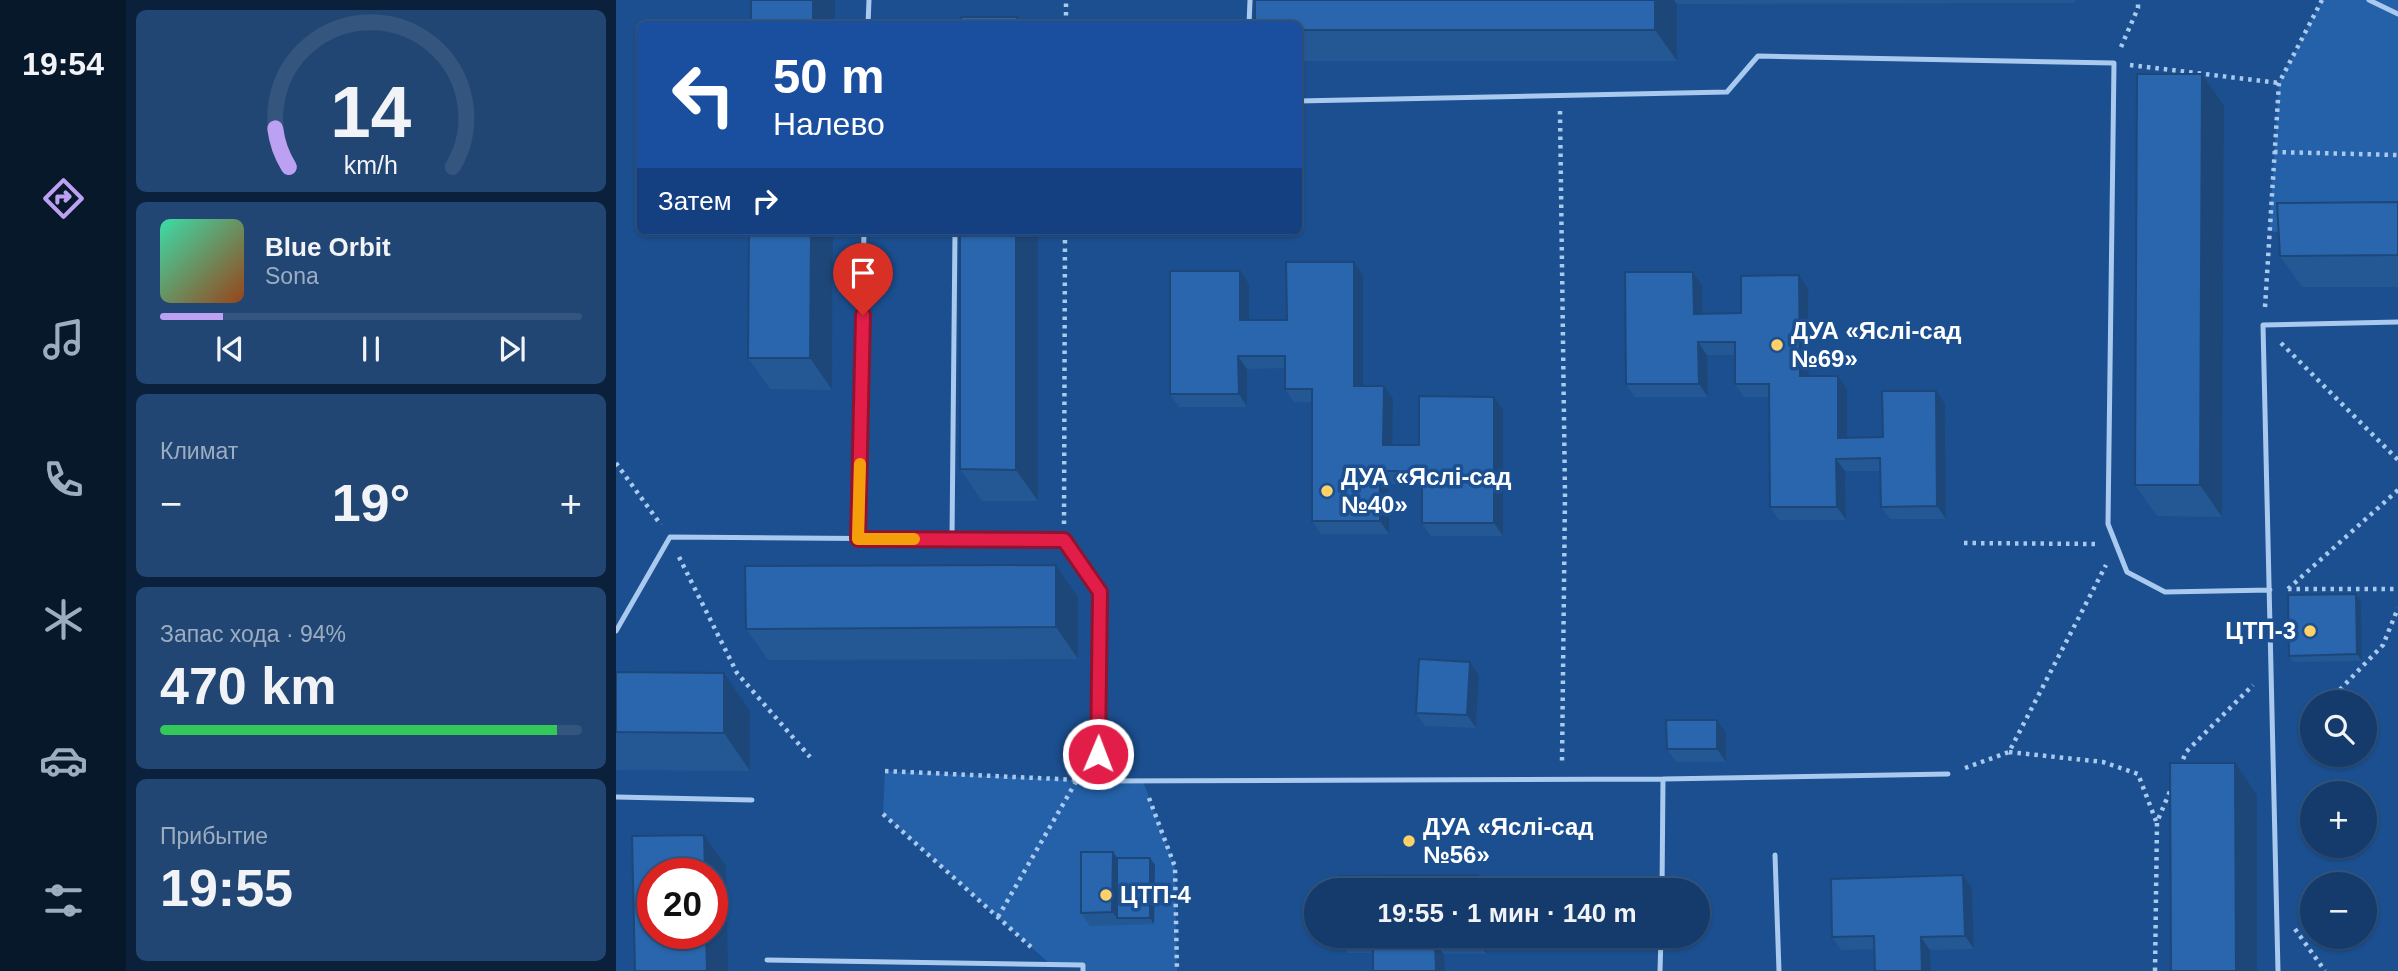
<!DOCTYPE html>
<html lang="ru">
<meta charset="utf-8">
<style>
:root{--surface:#143b6b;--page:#214673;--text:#f1f3f6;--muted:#9dadc1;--line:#33557e;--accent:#bca0f2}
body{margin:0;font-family:Helvetica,sans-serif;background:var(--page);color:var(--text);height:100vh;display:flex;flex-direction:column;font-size:26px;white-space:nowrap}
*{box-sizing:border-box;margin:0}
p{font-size:23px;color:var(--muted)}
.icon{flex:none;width:38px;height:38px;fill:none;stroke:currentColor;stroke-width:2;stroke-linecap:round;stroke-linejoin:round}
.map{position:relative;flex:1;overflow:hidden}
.sheet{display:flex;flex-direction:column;gap:10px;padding:10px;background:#0b203b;width:490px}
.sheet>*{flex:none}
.hud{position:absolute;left:21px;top:21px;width:665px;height:214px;border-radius:10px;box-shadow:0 2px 5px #0004,0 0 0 2px var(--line);background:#1a4fa0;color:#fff;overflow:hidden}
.controls{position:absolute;left:1684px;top:690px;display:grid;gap:14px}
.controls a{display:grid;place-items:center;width:77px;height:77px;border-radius:50%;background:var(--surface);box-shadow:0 2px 5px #0004,0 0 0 2px var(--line);font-size:35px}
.speed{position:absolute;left:21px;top:858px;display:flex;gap:14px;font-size:35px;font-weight:700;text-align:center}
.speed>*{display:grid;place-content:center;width:91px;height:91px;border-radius:50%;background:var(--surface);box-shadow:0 2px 5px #0004,0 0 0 2px var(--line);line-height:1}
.speed .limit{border:10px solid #d22;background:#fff;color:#111}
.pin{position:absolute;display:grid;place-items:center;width:60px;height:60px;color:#fff;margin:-72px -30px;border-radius:50% 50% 50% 0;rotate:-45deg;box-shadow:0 0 7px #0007}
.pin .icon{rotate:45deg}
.me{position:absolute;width:77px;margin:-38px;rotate:1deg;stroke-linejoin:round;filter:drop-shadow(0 0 5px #0008)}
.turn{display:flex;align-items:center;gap:24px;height:147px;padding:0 21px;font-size:32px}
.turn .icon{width:91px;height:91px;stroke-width:2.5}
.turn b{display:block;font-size:49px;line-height:60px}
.then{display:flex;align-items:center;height:66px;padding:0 21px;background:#0003;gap:14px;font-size:26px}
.big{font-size:52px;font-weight:600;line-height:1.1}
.sheet .card{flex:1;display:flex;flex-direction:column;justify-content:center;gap:10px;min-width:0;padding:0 24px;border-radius:10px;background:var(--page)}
.sheet .dial{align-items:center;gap:0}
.dial svg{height:182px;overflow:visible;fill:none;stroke:var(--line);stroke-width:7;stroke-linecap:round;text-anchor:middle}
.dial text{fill:var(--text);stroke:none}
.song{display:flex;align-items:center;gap:21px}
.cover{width:84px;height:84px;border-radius:10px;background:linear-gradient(135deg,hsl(160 70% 55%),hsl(20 70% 35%))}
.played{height:7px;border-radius:4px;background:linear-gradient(90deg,var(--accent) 15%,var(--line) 15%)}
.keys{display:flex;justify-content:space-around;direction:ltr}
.heat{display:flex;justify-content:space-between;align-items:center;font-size:38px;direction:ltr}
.charge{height:10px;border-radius:5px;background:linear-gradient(90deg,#34c759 94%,var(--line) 0)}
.trip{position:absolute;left:688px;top:878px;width:406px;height:70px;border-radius:35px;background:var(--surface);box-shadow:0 2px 5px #0004,0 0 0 2px var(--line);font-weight:600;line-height:70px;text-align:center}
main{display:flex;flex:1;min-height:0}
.dock{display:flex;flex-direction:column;width:126px;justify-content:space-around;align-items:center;background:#08182b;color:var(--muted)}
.dock .icon{width:49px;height:49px}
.dock .selected{color:var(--accent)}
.dock b{font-size:32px;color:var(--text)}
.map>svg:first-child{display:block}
.green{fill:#2461a8}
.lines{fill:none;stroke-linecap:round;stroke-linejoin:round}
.path{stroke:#a9c9ee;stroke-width:4.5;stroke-dasharray:3.5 5;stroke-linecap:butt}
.service{stroke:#a9c9ee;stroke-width:5}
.wall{fill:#245895}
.shaded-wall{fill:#1d4779}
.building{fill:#2a66ad;stroke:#1d4779;stroke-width:2}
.route-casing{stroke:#92132f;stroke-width:18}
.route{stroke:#e11d48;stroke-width:12}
.slow{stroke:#f59e0b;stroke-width:12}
.poi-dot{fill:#ffd166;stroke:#1b4f8f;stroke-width:2.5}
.labels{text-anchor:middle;stroke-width:7;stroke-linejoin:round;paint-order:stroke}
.poi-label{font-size:24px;font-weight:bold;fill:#fff;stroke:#1b4f8f;text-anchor:start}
</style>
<main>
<nav class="dock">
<b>19:54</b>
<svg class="icon selected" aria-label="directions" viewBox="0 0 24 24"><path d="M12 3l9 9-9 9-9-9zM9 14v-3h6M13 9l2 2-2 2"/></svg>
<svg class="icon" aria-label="music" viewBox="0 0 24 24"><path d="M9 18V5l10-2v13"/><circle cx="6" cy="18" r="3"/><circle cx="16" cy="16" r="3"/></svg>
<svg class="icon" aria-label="phone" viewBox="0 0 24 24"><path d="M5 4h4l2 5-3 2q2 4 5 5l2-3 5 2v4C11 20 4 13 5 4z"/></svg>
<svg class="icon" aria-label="climate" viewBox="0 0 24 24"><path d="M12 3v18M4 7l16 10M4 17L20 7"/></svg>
<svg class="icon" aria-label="car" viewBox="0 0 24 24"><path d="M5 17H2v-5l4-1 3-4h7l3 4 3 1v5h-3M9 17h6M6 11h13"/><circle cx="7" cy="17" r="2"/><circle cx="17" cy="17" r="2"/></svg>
<svg class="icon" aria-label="filters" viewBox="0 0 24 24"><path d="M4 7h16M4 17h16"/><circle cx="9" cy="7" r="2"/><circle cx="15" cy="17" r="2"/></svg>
</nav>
<section class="sheet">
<div class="card dial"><svg viewBox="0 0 100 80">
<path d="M14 69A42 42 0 1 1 86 69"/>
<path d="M14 69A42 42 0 0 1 8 52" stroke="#bca0f2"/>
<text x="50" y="56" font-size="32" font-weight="700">14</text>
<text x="50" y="72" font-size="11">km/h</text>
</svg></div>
<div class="card">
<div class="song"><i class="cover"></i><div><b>Blue Orbit</b><p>Sona</p></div></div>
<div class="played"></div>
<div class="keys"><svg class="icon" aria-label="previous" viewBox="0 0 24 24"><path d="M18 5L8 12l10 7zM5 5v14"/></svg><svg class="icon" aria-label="pause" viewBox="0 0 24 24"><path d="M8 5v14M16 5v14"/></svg><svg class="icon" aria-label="next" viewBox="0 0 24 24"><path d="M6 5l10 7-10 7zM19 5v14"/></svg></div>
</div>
<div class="card"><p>Климат</p>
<div class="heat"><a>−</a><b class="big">19°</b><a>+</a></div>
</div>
<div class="card"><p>Запас хода · 94%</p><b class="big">470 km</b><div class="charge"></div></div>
<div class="card"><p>Прибытие</p><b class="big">19:55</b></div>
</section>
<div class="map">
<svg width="1782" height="971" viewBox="0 0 1782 971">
<rect width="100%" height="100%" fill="#1b4f8f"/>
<!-- green -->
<path class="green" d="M1706,0H1782V233L1682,234L1653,231L1663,83Z
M269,771L482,781H527L559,867L561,971H467V965L434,964L267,814Z"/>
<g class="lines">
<!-- path -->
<path class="path" d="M450,24V0
M1505,47L1522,8V0
M1514,65L1663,83
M944,111L949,495L946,763
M1658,152L1782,155
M1649,307L1663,83L1706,0
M1665,343L1782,460
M0,463L45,525
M448,524L449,231
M1348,543L1480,544
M63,557L121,673L194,757
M1672,589L1782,490
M1672,589H1782
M1712,702L1767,645L1782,608
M1393,752L1487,762L1522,774L1540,821
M1564,767L1570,752L1637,685
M1349,768L1393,752L1490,565
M269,771L464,780
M533,798L559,867L561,971
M267,814L415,947
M382,917L461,780
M1679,929L1709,971
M1539,971L1541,822L1557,784"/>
<!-- service -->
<path class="service" d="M1753,0L1782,14
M252,24L253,0
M633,24L634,0
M682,101L1111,92L1142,56L1498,63L1492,524L1511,572L1549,592L1654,590
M242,539L248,231
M336,539L339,231
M0,631L54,537L448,540L484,592L482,781L1047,779L1332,774
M0,797L136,800
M1159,855L1163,971
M1046,891L1047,779
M151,960L467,965V971
M1044,971L1045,936
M1662,971L1647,325L1782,322"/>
</g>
<!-- wall -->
<path class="wall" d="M639,0H1459V3L1061,4V61H682V24Z
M1608,106L1606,517L1541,516L1519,485Z
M1782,202V287H1686L1664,256Z
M133,231H217L216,390L154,389L132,358Z
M344,231L422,501H366L344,469Z
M738,262L747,275V386L777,399L776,445H803L878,397L887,409V536H815L806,523V484H773V534H705L696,521V402H678L669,389V368L631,369V407H563L554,394L633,284V320H671Z
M1077,272L1086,285L1087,314L1125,313L1183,275L1192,288L1193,376H1222L1231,389V438L1267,437L1329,404L1330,519H1274L1265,507L1264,471H1229L1230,520H1163L1154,507L1153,397H1128L1119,384V355H1091L1092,397H1019L1010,384Z
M440,565L462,597V659L152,660L130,629Z
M1740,594L1745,601L1746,661L1677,662L1673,656Z
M0,672L108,673L134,711V771L0,770Z
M863,675L860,728L809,726L800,713Z
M1110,733V762H1060L1051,749Z
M497,852L501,858L539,865L538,924L474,926L465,913Z
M1347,875L1356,888L1358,949L1314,950L1315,971H1259L1258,949L1225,950L1216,937Z
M871,936V954L732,953L723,941Z"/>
<!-- shaded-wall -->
<path class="shaded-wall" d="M197,0H219V24H197Z
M1039,0H1058L1061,4V61L1039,30Z
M1586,74L1608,106L1606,517L1584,485Z
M195,231H217L216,390L194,358Z
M400,231H422V501L400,470Z
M738,262L747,275V399L738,386Z
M624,271L633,284V333L624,320Z
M1077,272L1086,285L1087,327L1078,314Z
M1183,275L1192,288L1193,389L1184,376Z
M1082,342L1091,355L1092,397L1083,384Z
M622,356L631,369V407L623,394Z
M1222,376L1231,389V451L1222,438Z
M768,386L777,399L776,458L767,445Z
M1320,391L1329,404L1330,519L1321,506Z
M878,397L887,409V536L878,523Z
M1220,459L1229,471L1230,520L1221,507Z
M764,471L773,484V534L764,521Z
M440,565L462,597V659L440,627Z
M1740,594L1745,601L1746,661L1741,654Z
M854,662L863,675L860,728L851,715Z
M108,673L134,711V771L108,733Z
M1101,720L1110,733V762L1101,749Z
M1619,763L1641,795V971H1620Z
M88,835L110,866L112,971H91L90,933H96V873H89Z
M497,852L506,864L501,918L496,912Z
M534,858L539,865L538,924L534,918Z
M862,875L871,888V891H862Z
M1347,875L1356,888L1358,949L1349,936Z
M862,936H871V954L862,942Z
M1305,937L1314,950L1315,971H1306Z
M819,942L828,955L829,971H820Z"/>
<!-- building -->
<path class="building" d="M135,0H197V24H135Z
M639,0H1039V30H682V24H639Z
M345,17H401V24H345Z
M1521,74H1586L1584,485H1519Z
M1782,202V255L1664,256L1661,203Z
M133,231H195L194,358H132Z
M344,231H400V470L344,469Z
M670,262H738V386H768L767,445H803V396L878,397V523H806V471H764V521H696V389H669V356H622L623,394H554V271H624V320H671Z
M1009,272H1077L1078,314L1125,313V276L1183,275L1184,376H1222V438L1267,437L1266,391H1320L1321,506L1265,507L1264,458L1220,459L1221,507H1154L1153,384H1119V342H1082L1083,384H1010Z
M440,565V627L130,629L129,566Z
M1740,594L1741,654L1673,656L1672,595Z
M803,659L854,662L851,715L800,713Z
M0,672L108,673V733L0,732Z
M1050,720H1101V749H1051Z
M1554,763H1619L1620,971H1555Z
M88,835L89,873H37V933H90L91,971H19L16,836Z
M465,852H497L496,912L465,913Z
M501,858H534V918H501Z
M862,875V891H723V876Z
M1347,875L1349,936L1305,937L1306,971H1259L1258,936L1216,937L1215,879Z
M723,936H862V942H819L820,971H757V940L723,941Z"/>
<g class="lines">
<defs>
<path id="route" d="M247,315L242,539L448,540L484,592L482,754"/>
</defs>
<!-- route casing -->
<use href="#route" class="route-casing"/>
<!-- route -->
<use href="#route" class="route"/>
<!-- slow -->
<path class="slow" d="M244,464L242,539H298"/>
</g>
<!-- markers -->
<g class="poi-dot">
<circle cx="1161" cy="345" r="7"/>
<circle cx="711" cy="491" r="7"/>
<circle cx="1694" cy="631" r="7"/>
<circle cx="793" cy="841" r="7"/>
<circle cx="490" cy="895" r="7"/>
</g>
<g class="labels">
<!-- poi labels -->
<g class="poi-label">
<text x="1175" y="339">ДУА «Яслі-сад<tspan x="1175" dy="28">№69»</tspan></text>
<text x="725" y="485">ДУА «Яслі-сад<tspan x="725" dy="28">№40»</tspan></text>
<text x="1680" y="639" text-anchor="end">ЦТП-3</text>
<text x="807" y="835">ДУА «Яслі-сад<tspan x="807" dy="28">№56»</tspan></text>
<text x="504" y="903">ЦТП-4</text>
</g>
</g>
</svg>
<div class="controls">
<a><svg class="icon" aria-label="search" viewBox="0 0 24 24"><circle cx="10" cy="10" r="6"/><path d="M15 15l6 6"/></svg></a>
<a>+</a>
<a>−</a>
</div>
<div class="speed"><div class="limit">20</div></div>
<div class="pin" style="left:247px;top:315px;background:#d93025"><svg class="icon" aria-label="arrive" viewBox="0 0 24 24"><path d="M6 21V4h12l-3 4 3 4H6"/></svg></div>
<svg class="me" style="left:482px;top:754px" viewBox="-20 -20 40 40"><circle r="17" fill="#e11d48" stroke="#fff" stroke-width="3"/><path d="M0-11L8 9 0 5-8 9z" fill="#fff"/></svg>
<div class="trip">19:55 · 1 мин · 140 m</div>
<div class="hud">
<div class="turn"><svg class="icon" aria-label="left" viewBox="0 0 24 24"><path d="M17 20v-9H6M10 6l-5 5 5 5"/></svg><div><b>50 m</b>Налево</div></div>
<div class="then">Затем<svg class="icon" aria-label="right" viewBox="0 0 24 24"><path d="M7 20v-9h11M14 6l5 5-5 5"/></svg></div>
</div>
</div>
</main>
